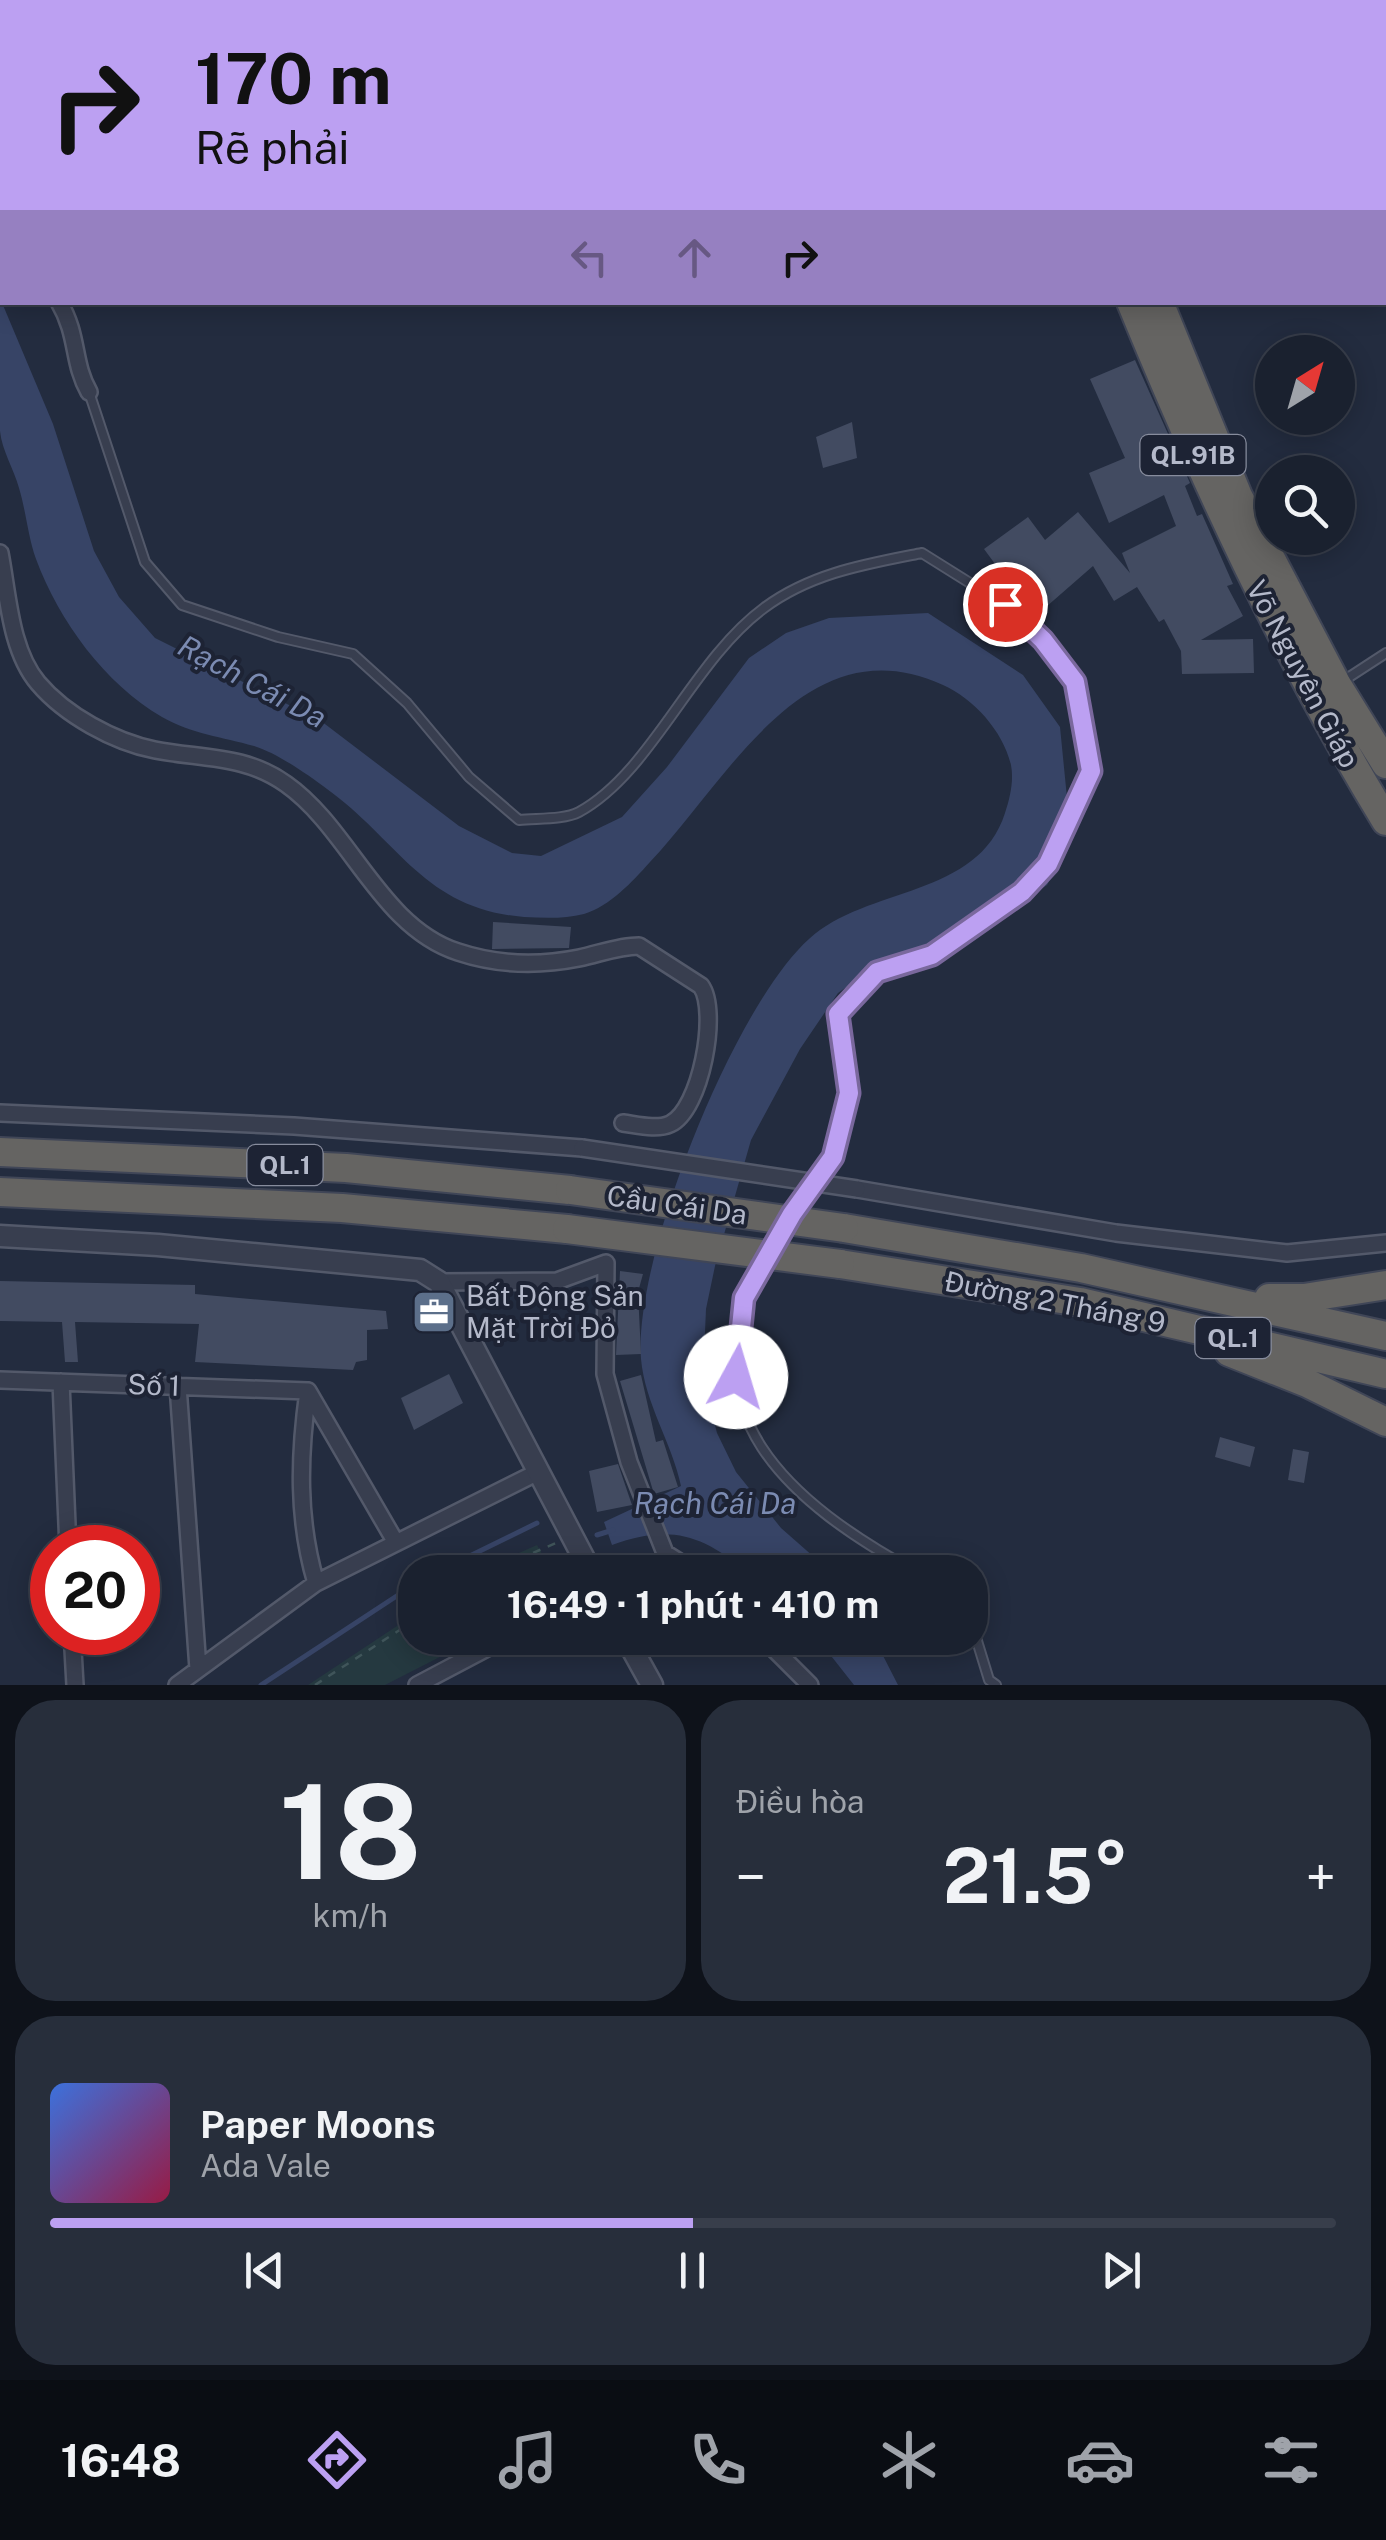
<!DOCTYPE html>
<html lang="vi">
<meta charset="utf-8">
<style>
:root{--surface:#1a212f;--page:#272e3b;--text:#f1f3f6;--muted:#9fa3aa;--line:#383e4b;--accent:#bca0f2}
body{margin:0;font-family:"Public Sans",sans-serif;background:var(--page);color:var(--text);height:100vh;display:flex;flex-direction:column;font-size:38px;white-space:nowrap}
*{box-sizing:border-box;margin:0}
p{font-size:32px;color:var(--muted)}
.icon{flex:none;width:55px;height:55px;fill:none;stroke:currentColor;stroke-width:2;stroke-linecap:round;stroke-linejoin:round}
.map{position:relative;height:1685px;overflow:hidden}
.side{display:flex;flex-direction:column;gap:15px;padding:15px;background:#0e121a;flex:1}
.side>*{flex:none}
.guide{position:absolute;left:0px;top:0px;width:1388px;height:305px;box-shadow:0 5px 25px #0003,0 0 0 2px var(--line);background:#bca0f2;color:#111;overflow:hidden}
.needle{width:65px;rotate:37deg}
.tools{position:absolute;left:1255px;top:335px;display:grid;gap:20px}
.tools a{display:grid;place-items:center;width:100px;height:100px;border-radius:50%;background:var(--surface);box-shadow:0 5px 25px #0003,0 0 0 2px var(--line);font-size:50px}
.speed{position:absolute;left:30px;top:1525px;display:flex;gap:20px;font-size:50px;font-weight:700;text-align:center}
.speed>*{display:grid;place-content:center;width:130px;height:130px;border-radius:50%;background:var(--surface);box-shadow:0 5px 25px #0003,0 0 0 2px var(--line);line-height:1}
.speed .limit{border:15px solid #d22;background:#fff;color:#111}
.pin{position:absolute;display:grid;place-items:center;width:85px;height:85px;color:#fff;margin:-42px;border:5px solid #fff;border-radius:50%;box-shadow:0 2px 10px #0007}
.me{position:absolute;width:110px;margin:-55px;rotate:6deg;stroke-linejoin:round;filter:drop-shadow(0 0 8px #0008)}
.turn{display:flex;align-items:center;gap:35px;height:210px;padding:0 30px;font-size:45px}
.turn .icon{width:130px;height:130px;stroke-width:2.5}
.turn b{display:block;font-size:70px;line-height:85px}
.lanes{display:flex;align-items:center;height:95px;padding:0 30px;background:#0003;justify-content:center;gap:50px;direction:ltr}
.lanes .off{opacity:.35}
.big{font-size:75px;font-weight:700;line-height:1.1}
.side .tile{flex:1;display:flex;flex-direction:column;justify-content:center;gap:15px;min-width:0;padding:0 35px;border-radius:40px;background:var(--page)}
.side .dial{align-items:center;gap:0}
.dial b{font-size:130px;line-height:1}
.song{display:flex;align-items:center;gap:30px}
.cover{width:120px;height:120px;border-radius:15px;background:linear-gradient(135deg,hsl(220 70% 55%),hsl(340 70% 35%))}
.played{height:10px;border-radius:5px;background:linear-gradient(90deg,var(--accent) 50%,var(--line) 50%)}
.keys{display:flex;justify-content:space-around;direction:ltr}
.heat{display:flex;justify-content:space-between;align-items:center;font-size:55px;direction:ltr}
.side .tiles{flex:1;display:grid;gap:15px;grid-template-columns:1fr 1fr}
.tile:last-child{grid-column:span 2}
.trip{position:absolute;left:398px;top:1555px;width:590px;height:100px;border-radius:40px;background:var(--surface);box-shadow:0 5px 25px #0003,0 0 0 2px var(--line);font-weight:700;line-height:100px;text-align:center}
.menu{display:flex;height:160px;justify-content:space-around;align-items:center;background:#0a0d13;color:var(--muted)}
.menu .icon{width:70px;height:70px}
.menu .on{color:var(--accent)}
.menu b{font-size:45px;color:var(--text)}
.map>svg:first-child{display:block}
.green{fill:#253940}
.water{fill:#374466}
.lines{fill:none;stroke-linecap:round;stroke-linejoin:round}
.stream{stroke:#374466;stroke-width:5}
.building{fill:#424b61}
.service-casing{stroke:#53596a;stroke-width:12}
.minor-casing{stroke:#53596a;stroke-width:20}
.tertiary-casing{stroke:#53596a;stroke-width:25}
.trunk-casing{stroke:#404657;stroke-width:32}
.path{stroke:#40555a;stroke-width:2.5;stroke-dasharray:8 8;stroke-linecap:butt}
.service{stroke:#383e4f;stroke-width:8}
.minor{stroke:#383e4f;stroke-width:15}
.tertiary{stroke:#383e4f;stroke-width:20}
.trunk{stroke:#656462;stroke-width:28}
.minor-bridge-casing{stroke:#53596a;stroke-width:20;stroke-linecap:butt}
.trunk-bridge-casing{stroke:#404657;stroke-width:32;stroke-linecap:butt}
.minor-bridge{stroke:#383e4f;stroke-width:15}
.trunk-bridge{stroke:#656462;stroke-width:28}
.route-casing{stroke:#7a689d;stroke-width:25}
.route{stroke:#bca0f2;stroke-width:18}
.labels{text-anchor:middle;stroke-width:8;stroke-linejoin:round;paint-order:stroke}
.shield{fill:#1d2334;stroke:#878c9d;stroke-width:2.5}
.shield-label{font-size:25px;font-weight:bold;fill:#b4b9ca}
.street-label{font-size:28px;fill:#b4b9ca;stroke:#1d2334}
.poi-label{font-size:28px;fill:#b4b9ca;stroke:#1d2334;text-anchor:start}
.water-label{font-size:30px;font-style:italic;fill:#7b8bb2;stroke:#1d2334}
</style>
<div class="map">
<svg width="1386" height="1685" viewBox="0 0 1386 1685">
<rect width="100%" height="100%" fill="#232c3f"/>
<!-- green -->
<path class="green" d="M537,1545L552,1572H477L480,1570Z
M415,1614V1638H477L385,1685H308Z"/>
<!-- water -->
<path class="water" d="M0,298L53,424L94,551L119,597L155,638L321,721L459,826L512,853L541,856L622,817L667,767L749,658L786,633L829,618L928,613L1023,675L1060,727L1069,818L1063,857L1047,885L944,952L855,981L838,993L800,1049L751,1140L715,1266L706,1309L703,1379L717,1433L736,1472L781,1528L831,1572H747C702,1534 669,1524 612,1545L604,1522L681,1486C672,1443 645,1404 641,1359C633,1259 734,1006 809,939C867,886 978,898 1005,813C1010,798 1014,781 1011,765C1003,731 974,699 943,685C806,622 729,779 650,862C632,882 610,906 584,914C565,919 544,918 524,917C424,909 399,841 327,789C307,774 277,753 254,746C222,737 192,734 162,717C105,684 59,621 36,559C28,537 26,511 19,488C14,469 2,451 0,431C0,387 0,342 0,298Z
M817,1638H874L898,1685H854Z"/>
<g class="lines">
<!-- stream -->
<path class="stream" d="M597,1535L613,1530
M437,1572L537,1523
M261,1685L415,1584"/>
</g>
<!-- building -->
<path class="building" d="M1135,360L1190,483L1185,486L1197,516L1202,514L1233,584L1227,586L1243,616L1201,640L1253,639L1254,673L1182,674L1181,651L1164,619L1159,622L1137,587L1114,601L1093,566L1046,607L1007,562L998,568L984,549L1028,517L1045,540L1078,512L1130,573L1122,553L1176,526L1164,495L1109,523L1089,473L1125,458L1090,379Z
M852,422L857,458L823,468L816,437Z
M493,922L571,927L569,948L492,949Z
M620,1271L643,1274L638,1292L641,1354L616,1355Z
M0,1281L195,1285V1294L386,1311L388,1329L367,1330V1360L356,1362L353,1370L195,1362L199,1324L75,1322L78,1362H65L62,1322L0,1321Z
M449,1374L463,1403L414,1430L401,1398Z
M641,1375L656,1442L663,1440L678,1487L654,1494L620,1381Z
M1220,1437L1255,1447L1250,1467L1215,1457Z
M1293,1449L1309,1452L1304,1483L1288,1480Z
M618,1464L632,1505L597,1512L589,1471Z"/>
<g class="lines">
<defs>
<path id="service" d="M932,2L934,0
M89,392L145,562L182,605L278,637L353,654L407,703L469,777L519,820C536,818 564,820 579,812C652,772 692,661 764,608C811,573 866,564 922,553L1005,605L1043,640L1075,682L1091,771L1048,864L1022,891L931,955L877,972L838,1014L849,1093L833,1157L793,1213
M1340,683L1386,653
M766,1260C679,1412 792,1504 916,1572
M970,1618L989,1680L996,1685"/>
<path id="minor" d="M0,231L2,234
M59,302C79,336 72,362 89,392
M0,553C8,594 10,650 38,683C65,715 114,742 155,750C202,759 246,755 286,784C350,829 380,927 458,952C497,965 539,966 579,958C599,954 618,946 639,946L701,986C719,1011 701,1110 670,1124C657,1130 638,1125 623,1123
M0,1113L294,1126L582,1148
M857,1189L1116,1233L1287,1253L1386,1243
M439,1282L557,1281L606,1263L605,1374L629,1462L665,1553L695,1572
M0,1380L308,1391
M61,1382L68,1548
M178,1386L198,1669
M308,1391C299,1456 297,1519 316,1583
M308,1391L395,1541
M72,1632L75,1685
M763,1638L810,1685
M177,1685L316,1583L538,1472
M417,1685L506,1638"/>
<path id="tertiary" d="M0,1236L158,1245L420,1270L439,1282L591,1572
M626,1638L652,1685"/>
<path id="trunk" d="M1011,0L1012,2
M1040,0L1041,2
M1131,302C1205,483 1285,655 1386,821
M1159,302L1238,496L1337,685L1386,764
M0,1152L346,1168L570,1190
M0,1192L342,1208L567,1229
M844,1228L1081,1268L1386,1336
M840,1264L1080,1302L1386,1374
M1269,1298H1304L1386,1285
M1229,1352L1307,1383L1386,1422"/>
</defs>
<!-- service casing -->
<use href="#service" class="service-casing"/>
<!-- minor casing -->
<use href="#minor" class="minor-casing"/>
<!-- tertiary casing -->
<use href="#tertiary" class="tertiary-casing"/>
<!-- trunk casing -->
<use href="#trunk" class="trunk-casing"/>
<!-- path -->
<path class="path" d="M489,1572L556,1543
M315,1685L415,1620"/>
<!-- service -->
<use href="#service" class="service"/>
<!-- minor -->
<use href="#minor" class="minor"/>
<!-- tertiary -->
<use href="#tertiary" class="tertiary"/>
<!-- trunk -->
<use href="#trunk" class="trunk"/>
<defs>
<path id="minor-bridge" d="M582,1148L857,1189"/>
<path id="trunk-bridge" d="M570,1190L844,1228
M567,1229L840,1264"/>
</defs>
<!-- minor-bridge casing -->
<use href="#minor-bridge" class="minor-bridge-casing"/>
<!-- trunk-bridge casing -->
<use href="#trunk-bridge" class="trunk-bridge-casing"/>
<!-- minor-bridge -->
<use href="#minor-bridge" class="minor-bridge"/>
<!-- trunk-bridge -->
<use href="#trunk-bridge" class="trunk-bridge"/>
</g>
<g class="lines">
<defs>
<path id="route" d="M736,1377L744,1298L792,1214L833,1157L849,1093L838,1014L877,972L932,955L1022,892L1048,864L1091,771L1075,682L1043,640L1005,604"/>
</defs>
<!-- route casing -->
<use href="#route" class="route-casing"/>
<!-- route -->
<use href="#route" class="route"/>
</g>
<!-- icons -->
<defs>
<symbol id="office-square" viewBox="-11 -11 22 22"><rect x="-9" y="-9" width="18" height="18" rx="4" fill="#5c6f8a" stroke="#1d2334"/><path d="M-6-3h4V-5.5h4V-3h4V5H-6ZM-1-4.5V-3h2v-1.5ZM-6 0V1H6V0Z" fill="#fff"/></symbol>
</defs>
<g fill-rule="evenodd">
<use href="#office-square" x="409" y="1287" width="50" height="50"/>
</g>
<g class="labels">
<!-- shield labels -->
<g class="shield">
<rect x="1140.5" y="435" width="105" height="40" rx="8"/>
<rect x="247.5" y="1145" width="75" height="40" rx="8"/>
<rect x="1195.5" y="1318" width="75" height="40" rx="8"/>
</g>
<g class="shield-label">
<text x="1193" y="464">QL.91B</text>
<text x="285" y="1174">QL.1</text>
<text x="1233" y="1347">QL.1</text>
</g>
<!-- street labels -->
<g class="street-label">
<text transform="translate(1303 674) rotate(62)" y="10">Võ Nguyên Giáp</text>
<text transform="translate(677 1205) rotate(8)" y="10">Cầu Cái Da</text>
<text transform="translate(1055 1302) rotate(11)" y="10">Đường 2 Tháng 9</text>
<text transform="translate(154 1385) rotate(2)" y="10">Số 1</text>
</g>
<!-- poi labels -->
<g class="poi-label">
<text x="466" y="1306">Bất Động Sản<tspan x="466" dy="32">Mặt Trời Đỏ</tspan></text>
</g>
<!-- water labels -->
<g class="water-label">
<text transform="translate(252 682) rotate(28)" y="10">Rạch Cái Da</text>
<text x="715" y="1514">Rạch Cái Da</text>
</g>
</g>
</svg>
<div class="tools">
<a><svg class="needle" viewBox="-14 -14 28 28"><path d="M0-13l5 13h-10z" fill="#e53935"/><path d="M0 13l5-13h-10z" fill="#9fa3aa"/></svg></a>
<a><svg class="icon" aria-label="search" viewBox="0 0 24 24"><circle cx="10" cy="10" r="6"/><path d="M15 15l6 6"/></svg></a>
</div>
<div class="speed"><div class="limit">20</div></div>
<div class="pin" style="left:1005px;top:604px;background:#d93025"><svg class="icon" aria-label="arrive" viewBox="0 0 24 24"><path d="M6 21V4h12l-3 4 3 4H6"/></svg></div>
<svg class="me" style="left:736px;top:1377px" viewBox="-20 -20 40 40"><circle r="19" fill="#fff"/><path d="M0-13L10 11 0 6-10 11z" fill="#bca0f2"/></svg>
<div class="trip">16:49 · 1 phút · 410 m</div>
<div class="guide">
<div class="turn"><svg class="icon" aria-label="right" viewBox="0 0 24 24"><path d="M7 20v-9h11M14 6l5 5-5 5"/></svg><div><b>170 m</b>Rẽ phải</div></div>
<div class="lanes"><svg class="icon off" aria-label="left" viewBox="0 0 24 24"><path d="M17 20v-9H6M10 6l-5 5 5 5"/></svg><svg class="icon off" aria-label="ahead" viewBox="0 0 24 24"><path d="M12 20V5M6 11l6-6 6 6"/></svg><svg class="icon" aria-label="right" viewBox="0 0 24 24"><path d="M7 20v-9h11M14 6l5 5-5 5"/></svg></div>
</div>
</div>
<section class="side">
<div class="tiles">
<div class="tile dial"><b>18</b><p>km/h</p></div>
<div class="tile"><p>Điều hòa</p>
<div class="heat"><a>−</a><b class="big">21.5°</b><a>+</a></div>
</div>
<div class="tile">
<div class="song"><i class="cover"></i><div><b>Paper Moons</b><p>Ada Vale</p></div></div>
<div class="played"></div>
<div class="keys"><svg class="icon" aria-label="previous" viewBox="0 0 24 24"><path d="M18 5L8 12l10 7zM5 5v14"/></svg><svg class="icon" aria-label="pause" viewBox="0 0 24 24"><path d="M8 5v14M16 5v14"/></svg><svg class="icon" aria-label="next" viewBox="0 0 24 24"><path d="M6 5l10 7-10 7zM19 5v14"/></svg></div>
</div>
</div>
</section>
<nav class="menu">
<b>16:48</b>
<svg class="icon on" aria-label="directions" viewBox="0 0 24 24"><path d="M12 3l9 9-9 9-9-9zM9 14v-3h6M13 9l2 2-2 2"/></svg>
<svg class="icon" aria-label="music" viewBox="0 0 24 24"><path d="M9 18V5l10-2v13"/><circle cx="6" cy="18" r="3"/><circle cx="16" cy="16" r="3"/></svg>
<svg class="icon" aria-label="phone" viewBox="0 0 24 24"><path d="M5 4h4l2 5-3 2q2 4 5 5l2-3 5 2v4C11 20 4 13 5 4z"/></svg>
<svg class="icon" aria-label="climate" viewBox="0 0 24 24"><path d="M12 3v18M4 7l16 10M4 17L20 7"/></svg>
<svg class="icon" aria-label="car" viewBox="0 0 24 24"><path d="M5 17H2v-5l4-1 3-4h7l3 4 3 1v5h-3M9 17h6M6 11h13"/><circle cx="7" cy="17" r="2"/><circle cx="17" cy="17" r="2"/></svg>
<svg class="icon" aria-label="filters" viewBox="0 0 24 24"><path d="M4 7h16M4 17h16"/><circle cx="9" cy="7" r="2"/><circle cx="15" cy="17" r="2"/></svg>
</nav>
